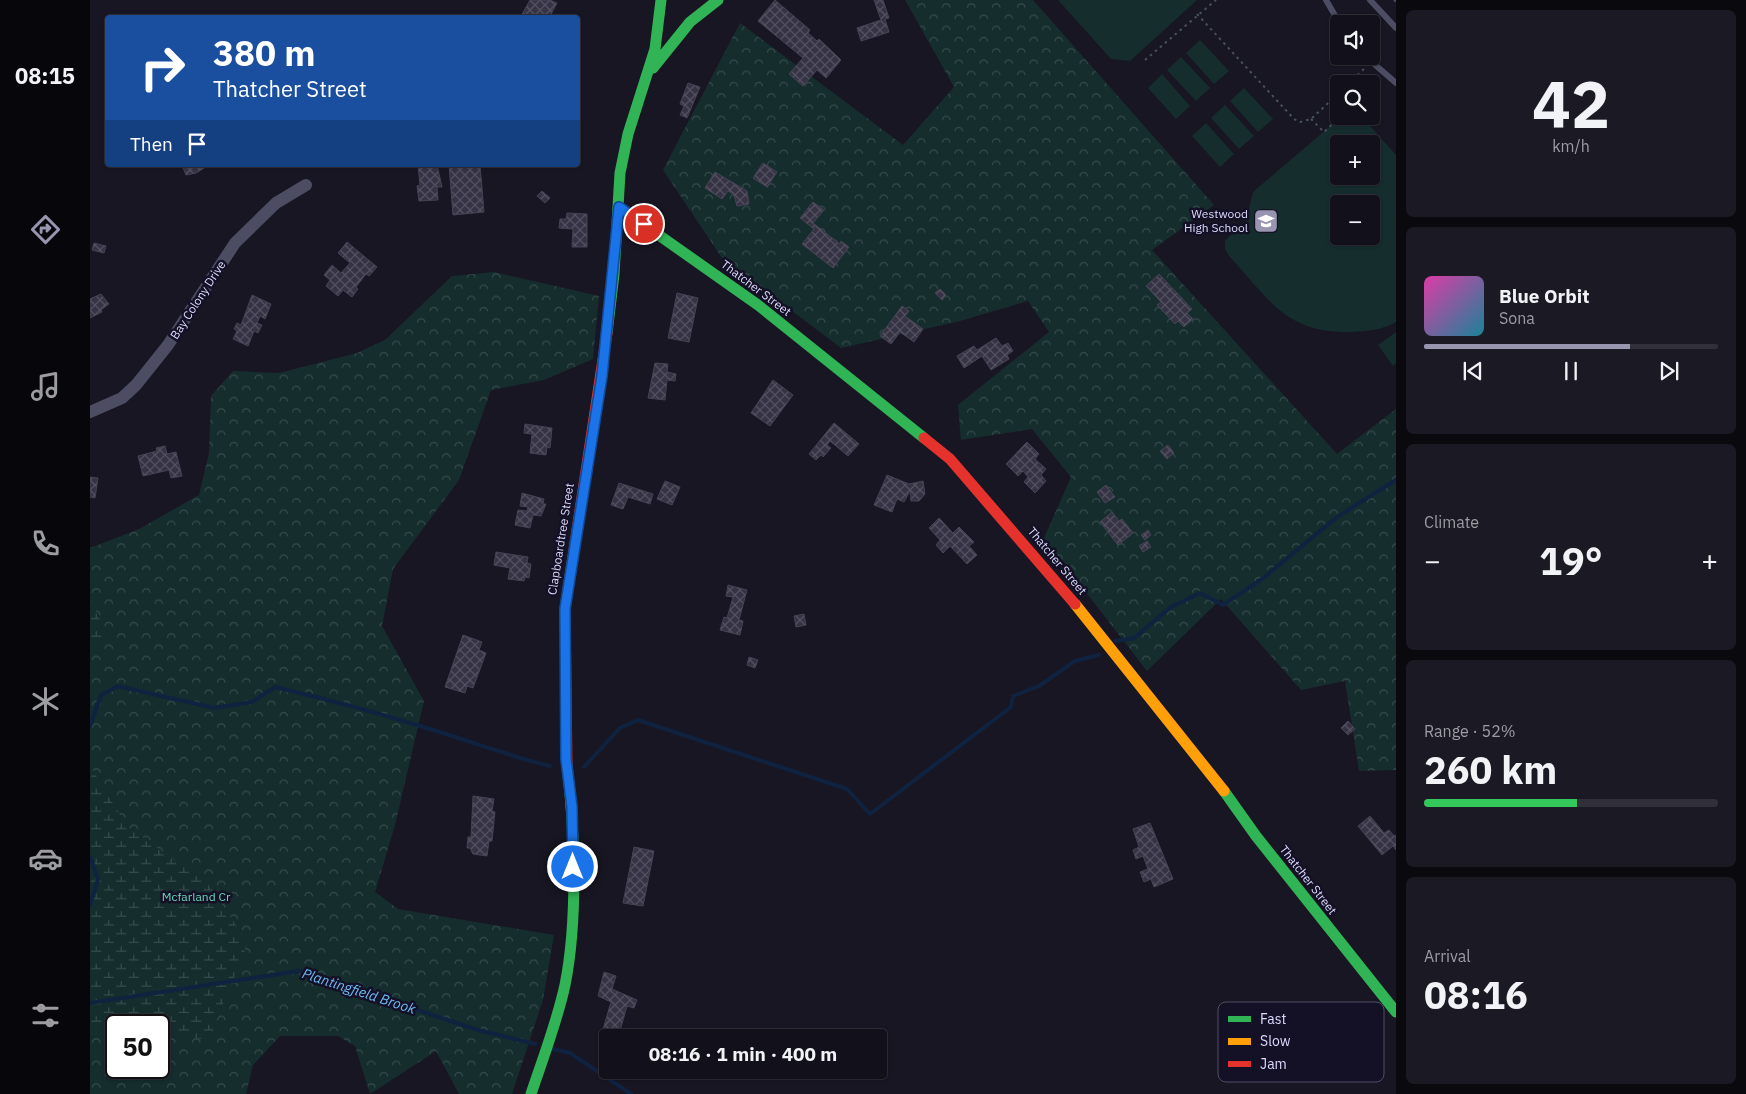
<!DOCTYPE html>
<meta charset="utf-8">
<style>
:root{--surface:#12101a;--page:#1b1923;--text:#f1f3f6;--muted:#9c9da2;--line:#313039;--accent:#9895b0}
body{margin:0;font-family:"IBM Plex Sans",sans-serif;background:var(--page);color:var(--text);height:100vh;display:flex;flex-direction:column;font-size:19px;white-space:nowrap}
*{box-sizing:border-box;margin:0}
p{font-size:16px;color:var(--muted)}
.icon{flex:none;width:28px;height:28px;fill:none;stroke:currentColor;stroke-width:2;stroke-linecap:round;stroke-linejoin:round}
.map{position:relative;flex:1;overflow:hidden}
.drawer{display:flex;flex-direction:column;gap:10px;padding:10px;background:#0a090e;width:350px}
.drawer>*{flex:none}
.hud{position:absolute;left:15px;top:15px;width:475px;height:152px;border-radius:5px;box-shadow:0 1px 4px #0004,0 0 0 1px var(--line);background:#1a4fa0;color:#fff;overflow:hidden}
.tools{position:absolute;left:1240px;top:15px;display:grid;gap:10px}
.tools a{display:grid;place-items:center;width:50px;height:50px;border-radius:5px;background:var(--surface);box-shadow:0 1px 4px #0004,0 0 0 1px var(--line);font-size:25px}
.speed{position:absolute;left:15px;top:1014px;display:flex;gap:10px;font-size:25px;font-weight:700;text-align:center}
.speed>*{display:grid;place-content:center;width:65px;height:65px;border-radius:50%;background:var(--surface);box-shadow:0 1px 4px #0004,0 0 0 1px var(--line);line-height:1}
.speed .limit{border:2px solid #111;border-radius:8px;background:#fff;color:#111}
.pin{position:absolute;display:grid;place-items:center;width:42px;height:42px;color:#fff;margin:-21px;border:2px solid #fff;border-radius:50%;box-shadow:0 1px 5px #0007}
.me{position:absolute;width:55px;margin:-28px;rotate:0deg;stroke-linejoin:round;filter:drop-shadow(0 0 4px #0008)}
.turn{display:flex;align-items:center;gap:18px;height:105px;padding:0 25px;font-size:22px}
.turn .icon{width:65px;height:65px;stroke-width:2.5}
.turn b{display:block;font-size:35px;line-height:42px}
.then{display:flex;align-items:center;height:48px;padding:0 25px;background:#0003;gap:10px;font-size:19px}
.big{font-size:38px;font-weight:800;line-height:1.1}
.drawer .card{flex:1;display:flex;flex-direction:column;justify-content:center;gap:8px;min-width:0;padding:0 18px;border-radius:8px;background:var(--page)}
.drawer .dial{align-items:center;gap:0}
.dial b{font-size:65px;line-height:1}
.song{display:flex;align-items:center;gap:15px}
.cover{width:60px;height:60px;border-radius:8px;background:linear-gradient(135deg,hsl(320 70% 55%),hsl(190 70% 35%))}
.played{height:5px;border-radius:2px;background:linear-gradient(90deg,var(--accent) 70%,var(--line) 70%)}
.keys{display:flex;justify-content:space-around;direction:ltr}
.heat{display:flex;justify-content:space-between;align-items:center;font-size:28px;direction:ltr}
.charge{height:8px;border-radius:4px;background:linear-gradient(90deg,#34c759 52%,var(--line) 0)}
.trip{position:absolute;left:509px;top:1029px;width:288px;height:50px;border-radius:5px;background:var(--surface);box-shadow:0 1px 4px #0004,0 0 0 1px var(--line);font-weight:800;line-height:50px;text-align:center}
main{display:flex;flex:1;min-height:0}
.tab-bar{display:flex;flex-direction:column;width:90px;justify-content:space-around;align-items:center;background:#07060a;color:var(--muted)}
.tab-bar .icon{width:35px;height:35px}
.tab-bar .on{color:var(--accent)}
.tab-bar b{font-size:22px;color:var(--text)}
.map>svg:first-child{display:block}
.green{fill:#152d2d;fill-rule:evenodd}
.forest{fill:url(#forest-crowns);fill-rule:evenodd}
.wetland{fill:url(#wetland-marsh)}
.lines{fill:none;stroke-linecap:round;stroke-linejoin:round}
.stream{stroke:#0f2341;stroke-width:4}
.building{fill:url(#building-cross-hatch);stroke:#454255}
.path{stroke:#46525e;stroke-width:2;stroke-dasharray:2.5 4;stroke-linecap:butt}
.lane{stroke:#4c4c62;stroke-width:6}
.street{stroke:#4c4c62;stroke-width:12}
.fast{stroke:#30b455;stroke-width:11}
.slow{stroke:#ff9f0a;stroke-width:11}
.jam{stroke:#e5322d;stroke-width:11}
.route-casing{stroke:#114b97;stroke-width:12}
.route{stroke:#1a73e8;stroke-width:9}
.labels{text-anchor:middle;stroke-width:5;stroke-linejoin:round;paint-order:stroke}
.poi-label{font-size:12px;fill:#dddafd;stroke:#141127;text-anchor:end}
.street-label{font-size:12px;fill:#dddafd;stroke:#141127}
.park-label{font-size:12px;fill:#69dab9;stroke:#141127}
.water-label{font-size:14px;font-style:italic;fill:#6ebcf7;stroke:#141127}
.key{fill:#141127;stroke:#504d67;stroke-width:1}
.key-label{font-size:14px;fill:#dddafd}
</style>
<main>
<nav class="tab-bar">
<b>08:15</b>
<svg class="icon on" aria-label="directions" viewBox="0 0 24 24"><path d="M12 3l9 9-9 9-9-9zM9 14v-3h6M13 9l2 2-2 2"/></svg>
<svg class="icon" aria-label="music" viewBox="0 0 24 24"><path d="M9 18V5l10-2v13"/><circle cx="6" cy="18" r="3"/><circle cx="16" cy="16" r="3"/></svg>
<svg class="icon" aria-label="phone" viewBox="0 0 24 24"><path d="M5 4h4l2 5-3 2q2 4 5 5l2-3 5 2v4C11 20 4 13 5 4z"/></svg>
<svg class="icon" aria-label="climate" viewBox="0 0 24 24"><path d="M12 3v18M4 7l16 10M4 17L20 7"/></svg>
<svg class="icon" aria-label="car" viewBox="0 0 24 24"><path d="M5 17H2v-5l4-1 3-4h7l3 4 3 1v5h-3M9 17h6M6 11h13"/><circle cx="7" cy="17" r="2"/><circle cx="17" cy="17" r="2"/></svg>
<svg class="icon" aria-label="filters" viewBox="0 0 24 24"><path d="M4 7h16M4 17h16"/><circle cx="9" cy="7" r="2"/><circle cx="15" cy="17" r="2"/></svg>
</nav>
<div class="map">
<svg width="1306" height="1094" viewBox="0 0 1306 1094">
<defs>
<pattern id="forest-crowns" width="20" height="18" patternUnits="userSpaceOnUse" patternTransform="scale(1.25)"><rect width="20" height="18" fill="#152d2d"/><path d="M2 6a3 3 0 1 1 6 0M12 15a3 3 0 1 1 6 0" fill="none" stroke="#374b4c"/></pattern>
<pattern id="wetland-marsh" width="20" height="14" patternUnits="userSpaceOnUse" patternTransform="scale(1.25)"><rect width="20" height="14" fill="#152d2d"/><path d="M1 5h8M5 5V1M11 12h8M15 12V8" fill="none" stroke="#374b4c"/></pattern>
<pattern id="building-cross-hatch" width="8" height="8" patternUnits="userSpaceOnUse" patternTransform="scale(1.25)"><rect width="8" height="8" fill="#363444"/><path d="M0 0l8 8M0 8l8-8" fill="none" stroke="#535160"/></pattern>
</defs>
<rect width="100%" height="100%" fill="#181622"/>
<!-- green -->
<path class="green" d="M968,0H1107L1040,61L1021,59Z
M1110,40L1139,71L1124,84L1096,53Z
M1091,57L1120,88L1106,101L1077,70Z
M1072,74L1100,106L1086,119L1058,88Z
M1154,88L1183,119L1168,132L1140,101Z
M1135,105L1164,136L1149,149L1121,118Z
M1251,117L1273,118L1306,155V322C1292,330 1278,331 1261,332C1195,333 1180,300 1139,256L1135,249V241L1156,220L1163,192ZM1249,144H1281V176H1249ZM1249,204H1281V236H1249Z
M1116,123L1144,154L1130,167L1102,136Z
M1306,332V363L1303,366L1288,345Z"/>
<!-- forest -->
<path class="forest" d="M815,0H943L1124,205L1062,250L1247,454L1306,409V770L1269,771L1255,681L1211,690L1131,599L1057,671L954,538L981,477L942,429L871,440L868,405L959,332L938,301L870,321L751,348L632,258L573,170L650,23L813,145L864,87Z
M404,272L509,296L503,359L454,380L401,390L369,480L303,569L292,626L334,701L305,825L285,892L308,909L464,935L453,1000L422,1094H369L346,1051L280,1094L265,1046L248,1036H190L163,1065L156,1094H0V548L49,529L109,495L119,453L121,396L143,371L189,373L267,353L295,340L362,276ZM26,1025H69V1068H26Z"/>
<!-- wetland -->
<path class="wetland" d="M0,598L15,631L0,655Z
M0,766L37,826L119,885L158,943L118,1041L69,1028V1025H26V1030L0,1035Z"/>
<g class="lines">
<!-- stream -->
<path class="stream" d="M1025,641L1044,638L1081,607L1110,593L1133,605L1172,579L1247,517L1306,480
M0,726L11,695L28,686L124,708L162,702L185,687C237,699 288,713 340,729C380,741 419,756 460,766
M494,767L530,728L548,720L757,789L780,814L921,707L923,696L949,686L985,661L1009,655
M0,857L8,879L0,905
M0,1003L209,971L388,1030L445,1044
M463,1049L480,1053L541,1094"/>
</g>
<!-- building -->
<path class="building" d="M440,0H460L467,3L459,18H430Z
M685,0L720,30L718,33L727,41L729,39L751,60L736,78L727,70L713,86L699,74L713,58L668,21Z
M784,0H793L799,18L795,19L799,32L771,41L767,28L791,20Z
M598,83L610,87L597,118L590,115L594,106L590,104Z
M673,163L687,172L677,187L663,178Z
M92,165H119L106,173L96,175Z
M328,165H347L352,187H347L348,200L329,201L327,186L330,185Z
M359,165H390L394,212L363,215Z
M625,172L657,191L659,204L647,206L644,195L638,191L632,199L615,188Z
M452,191L460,198L455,203L447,196Z
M723,202L734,210L723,223L750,244L751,241L759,247L743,268L712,244L724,229L710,218Z
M477,213L497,214V247H482L483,229L469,228L470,219H476Z
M257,242L287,267L279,276L276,274L266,287L268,289L262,297L253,290L248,296L236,286L240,280L234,275L242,265L251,273L260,263L248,253Z
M4,243L16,246L14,253L2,250Z
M1069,274L1102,309L1097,313L1103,319L1094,327L1088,321L1085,324L1067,305L1071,302L1056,286Z
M850,289L856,295L852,300L845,293Z
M587,293L608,298L599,342L578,338Z
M11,294L19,304L11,310L12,312L0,318V299Z
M162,295L181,304L175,319L170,316L167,323L172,325L168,333L164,331L158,346L143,339L147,331L144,329L147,323L151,325Z
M812,306L819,311L815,316L833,329L824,342L810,332L801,344L790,336Z
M906,338L912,346L918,343L923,351L917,355L919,359L901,370L892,356L874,368L867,356L884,346L887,350Z
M565,363L578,364L577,372L586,374L585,381L577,380L575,400L558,398Z
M683,380L703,395L680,426L661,413Z
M744,423L769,444L758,456L740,441L737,445L741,448L733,457L731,455L726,460L719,454Z
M435,424L462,428L460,448L457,447L456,455L440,453L442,434L434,433Z
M937,442L949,454L945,459L956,469L951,475L956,481L945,493L934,482L938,477L933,471L928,476L916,464Z
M1078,445L1084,453L1077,459L1070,451Z
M75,446L77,454L86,452L92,476L81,478L79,470L53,476L48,456L67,451L66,448Z
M797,475L819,484L833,481L835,494L829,501H821L820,491L814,502L807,499L802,512L784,505Z
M0,477L8,478L5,498L0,497Z
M575,481L590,487L582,505L567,499Z
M529,483L563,494L560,504L538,497L533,509L521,505Z
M1016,485L1025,497L1015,503L1007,492Z
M432,493L454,499L453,504H456L451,516L443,515L440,528L425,525L428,510L437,511L438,507L430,506Z
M1022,512L1029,521L1032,519L1043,533L1028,545L1010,522Z
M849,518L863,533L869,527L884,542L879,546L887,555L877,564L860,546L853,553L846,545L850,540L839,528Z
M1058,530L1061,535L1055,540L1051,535Z
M1057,541L1061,547L1053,552L1049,546Z
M406,552L438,557L437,563L441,564L439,578L435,577L434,581L418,579L420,568L404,565Z
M638,585L657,590L649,620L653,621L650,635L630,630L634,617L637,618L643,597L636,596Z
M714,614L716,625L706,627L704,616Z
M373,635L392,642L389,650L396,653L383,688L377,686L375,693L355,687Z
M659,657L668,660L665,668L657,665Z
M1258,721L1265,729L1258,735L1251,728Z
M383,796L404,799L402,811L405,812L402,841H399L397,856L383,854L380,848H377L378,837H381Z
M1280,816L1294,833L1299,830L1304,836L1306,835V850L1303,846L1292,855L1268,826Z
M1060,823L1083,879L1064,887L1061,879L1054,882L1050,872L1058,869L1053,856L1046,859L1043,850L1049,847L1043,829Z
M544,847L564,851L553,906L533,903Z
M514,972L526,976L522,989L547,1000L544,1008L537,1006L528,1038L511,1036L521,1002L508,996Z"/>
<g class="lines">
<!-- path -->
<path class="path" d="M1304,0L1306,2
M1107,14L1204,119L1210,122L1221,119L1249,93
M1055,60L1126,0
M1258,84L1275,68
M1221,119L1234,132L1251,116"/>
<!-- lane -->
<path class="lane" d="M1236,0L1250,24
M1280,0L1306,28
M1275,56L1306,83"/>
<!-- street -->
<path class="street" d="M0,412L32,398L46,385L78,345L145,243L186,203L216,185"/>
<!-- fast -->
<path class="fast" d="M563,68L600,22L628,0
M529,207L668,305L834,438
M517,333L524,274L530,173L538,134L565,49L571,0
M1134,791L1166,836L1306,1012
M441,1094C453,1058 467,1022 475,985C488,920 485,831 477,765"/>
<!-- slow -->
<path class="slow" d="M985,604L1134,791"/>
<!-- jam -->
<path class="jam" d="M834,438L860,459L985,604
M477,765L475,609L517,333"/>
</g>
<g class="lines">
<defs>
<path id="route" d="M483,867L482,807L476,759L475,609L512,376L529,207L554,224"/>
</defs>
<!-- route casing -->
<use href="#route" class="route-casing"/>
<!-- route -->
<use href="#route" class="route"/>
</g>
<!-- icons -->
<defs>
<symbol id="school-square" viewBox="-11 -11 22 22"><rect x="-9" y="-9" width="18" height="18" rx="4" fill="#9895b0" stroke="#141127"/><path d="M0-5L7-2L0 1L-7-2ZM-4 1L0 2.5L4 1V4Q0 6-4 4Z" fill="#fff"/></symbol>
</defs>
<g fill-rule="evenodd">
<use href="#school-square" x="1162" y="207" width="28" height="28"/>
</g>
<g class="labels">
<!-- poi labels -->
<g class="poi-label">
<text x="1158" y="218">Westwood<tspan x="1158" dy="14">High School</tspan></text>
</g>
<!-- street labels -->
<g class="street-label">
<text transform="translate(666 288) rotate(37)" y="4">Thatcher Street</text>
<text transform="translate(108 300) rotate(-57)" y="4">Bay Colony Drive</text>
<text transform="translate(471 539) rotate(-81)" y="4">Clapboardtree Street</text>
<text transform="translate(967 561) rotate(50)" y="4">Thatcher Street</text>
<text transform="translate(1218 880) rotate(52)" y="4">Thatcher Street</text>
</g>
<!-- park labels -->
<g class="park-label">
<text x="106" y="901">Mcfarland Cr</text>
</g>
<!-- water labels -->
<g class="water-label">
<text transform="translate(269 991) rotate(18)" y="5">Plantingfield Brook</text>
</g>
</g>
<!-- legend -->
<rect x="1128" y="1002" width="166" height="80" rx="8" class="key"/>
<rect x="1138" y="1016" width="23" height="6" fill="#30b455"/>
<rect x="1138" y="1038" width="23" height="7" fill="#ff9f0a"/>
<rect x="1138" y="1061" width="23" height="6" fill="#e5322d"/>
<g class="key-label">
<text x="1170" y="1024">Fast</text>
<text x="1170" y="1046">Slow</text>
<text x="1170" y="1069">Jam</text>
</g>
</svg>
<div class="tools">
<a><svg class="icon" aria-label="sound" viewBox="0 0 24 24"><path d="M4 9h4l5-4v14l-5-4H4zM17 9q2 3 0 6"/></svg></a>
<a><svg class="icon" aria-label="search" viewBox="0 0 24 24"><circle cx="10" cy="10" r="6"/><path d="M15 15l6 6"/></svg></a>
<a>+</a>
<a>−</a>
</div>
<div class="speed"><div class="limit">50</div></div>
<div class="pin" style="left:554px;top:224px;background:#d93025"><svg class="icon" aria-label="arrive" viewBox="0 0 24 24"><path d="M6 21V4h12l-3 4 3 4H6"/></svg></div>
<svg class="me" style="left:483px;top:867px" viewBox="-20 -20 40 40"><circle r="17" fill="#1a73e8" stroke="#fff" stroke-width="3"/><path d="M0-11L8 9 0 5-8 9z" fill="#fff"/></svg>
<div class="trip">08:16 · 1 min · 400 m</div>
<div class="hud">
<div class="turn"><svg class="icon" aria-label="right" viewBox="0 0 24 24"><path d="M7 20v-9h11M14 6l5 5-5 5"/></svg><div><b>380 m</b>Thatcher Street</div></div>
<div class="then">Then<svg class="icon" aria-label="arrive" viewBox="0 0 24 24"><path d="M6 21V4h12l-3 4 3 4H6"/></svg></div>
</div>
</div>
<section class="drawer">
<div class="card dial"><b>42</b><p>km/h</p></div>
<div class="card">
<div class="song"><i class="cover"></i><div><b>Blue Orbit</b><p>Sona</p></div></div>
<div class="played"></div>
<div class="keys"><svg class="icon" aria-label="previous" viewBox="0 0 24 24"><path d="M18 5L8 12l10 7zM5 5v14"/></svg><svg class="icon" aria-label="pause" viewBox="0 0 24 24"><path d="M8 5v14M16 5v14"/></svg><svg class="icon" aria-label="next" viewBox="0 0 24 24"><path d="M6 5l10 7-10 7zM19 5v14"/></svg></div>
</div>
<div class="card"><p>Climate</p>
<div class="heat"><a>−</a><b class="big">19°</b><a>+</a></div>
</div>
<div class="card"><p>Range · 52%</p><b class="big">260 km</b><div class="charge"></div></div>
<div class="card"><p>Arrival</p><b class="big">08:16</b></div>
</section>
</main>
